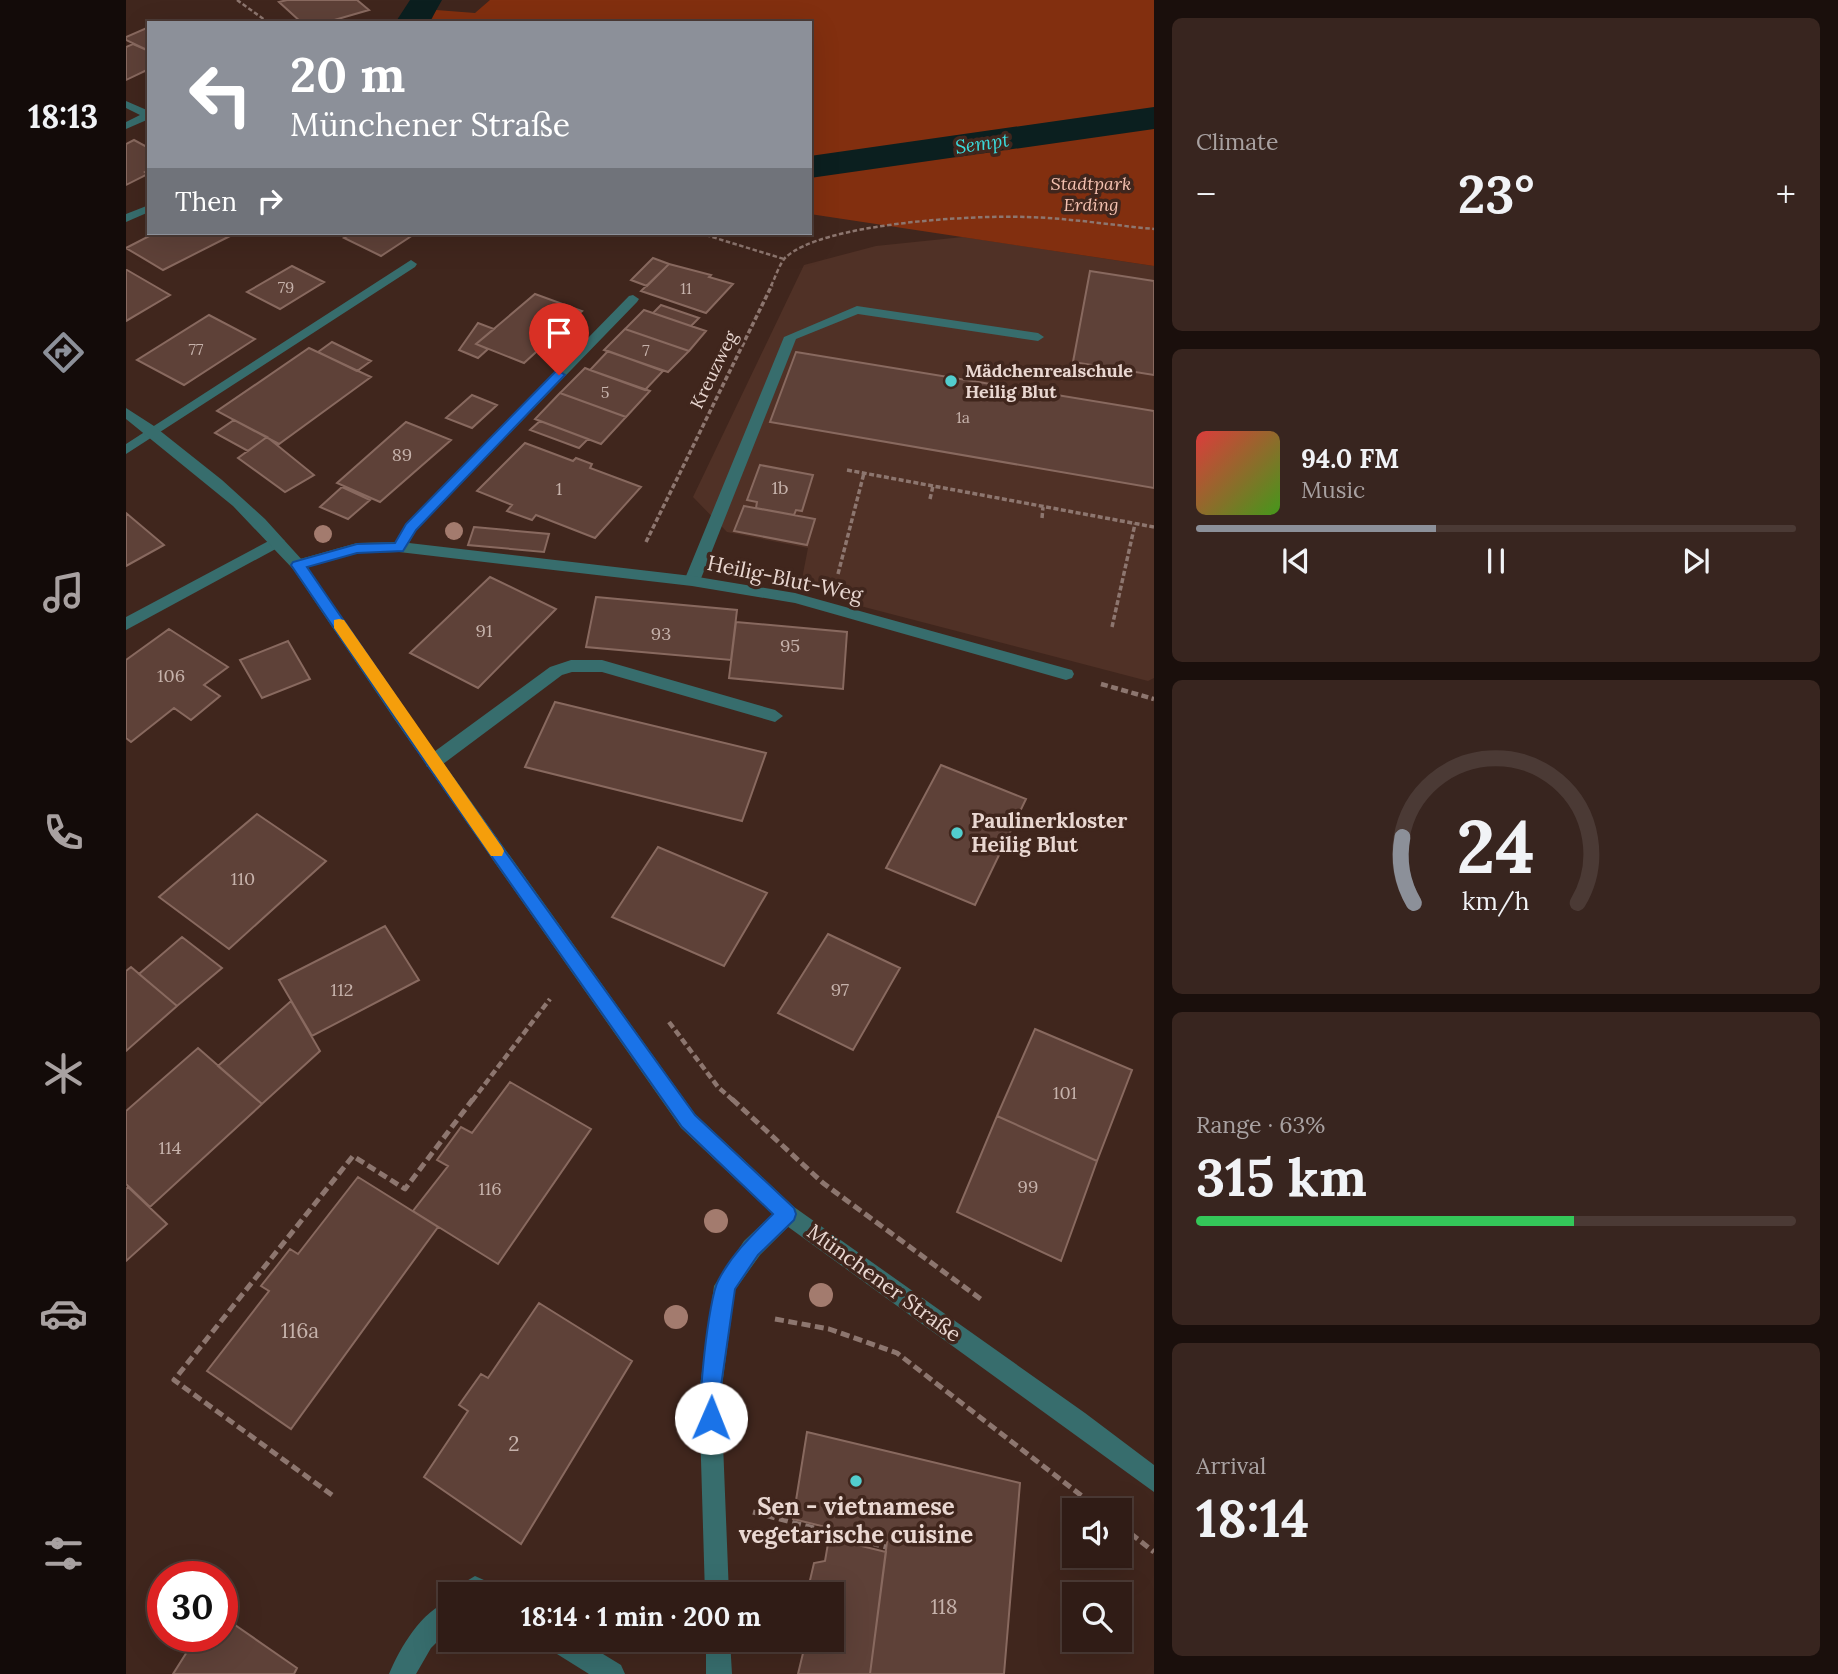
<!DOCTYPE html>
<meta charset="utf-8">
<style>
:root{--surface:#301c16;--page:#38251f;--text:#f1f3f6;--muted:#a8a1a1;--line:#4b3a35;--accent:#8c9099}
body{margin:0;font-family:Lora,serif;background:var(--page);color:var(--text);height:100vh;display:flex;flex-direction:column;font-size:26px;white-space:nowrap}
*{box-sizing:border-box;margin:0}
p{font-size:23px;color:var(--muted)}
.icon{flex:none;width:38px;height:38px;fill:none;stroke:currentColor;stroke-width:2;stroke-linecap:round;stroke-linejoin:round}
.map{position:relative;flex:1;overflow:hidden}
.sheet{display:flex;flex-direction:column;gap:18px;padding:18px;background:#1a0f0c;width:684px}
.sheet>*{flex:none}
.hud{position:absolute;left:21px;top:21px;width:665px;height:214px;border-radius:0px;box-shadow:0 7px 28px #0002,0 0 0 2px var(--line);background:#8c9099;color:#fff;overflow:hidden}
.buttons{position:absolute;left:936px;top:1498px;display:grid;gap:14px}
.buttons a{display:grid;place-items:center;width:70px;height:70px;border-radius:0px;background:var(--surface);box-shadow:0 7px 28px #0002,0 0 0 2px var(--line);font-size:35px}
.speed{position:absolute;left:21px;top:1561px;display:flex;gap:14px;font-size:35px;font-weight:700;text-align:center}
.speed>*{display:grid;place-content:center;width:91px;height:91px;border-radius:50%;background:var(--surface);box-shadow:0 7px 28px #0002,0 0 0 2px var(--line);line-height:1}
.speed .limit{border:10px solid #d22;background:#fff;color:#111}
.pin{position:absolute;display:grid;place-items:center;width:60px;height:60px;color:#fff;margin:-72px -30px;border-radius:50% 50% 50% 0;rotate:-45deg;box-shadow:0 0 7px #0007}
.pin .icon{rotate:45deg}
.me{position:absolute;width:77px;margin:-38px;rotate:1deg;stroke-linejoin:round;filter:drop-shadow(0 0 5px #0008)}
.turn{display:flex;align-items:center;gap:24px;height:147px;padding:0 28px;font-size:32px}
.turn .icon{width:91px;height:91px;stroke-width:2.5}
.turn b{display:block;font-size:49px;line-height:60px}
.then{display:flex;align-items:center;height:66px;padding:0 28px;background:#0003;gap:14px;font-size:26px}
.big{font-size:52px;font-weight:800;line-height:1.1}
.sheet .widget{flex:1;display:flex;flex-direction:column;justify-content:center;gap:10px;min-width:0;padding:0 24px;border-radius:10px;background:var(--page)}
.sheet .dial{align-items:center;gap:0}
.dial svg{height:182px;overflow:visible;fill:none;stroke:var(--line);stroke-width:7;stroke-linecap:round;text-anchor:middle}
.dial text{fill:var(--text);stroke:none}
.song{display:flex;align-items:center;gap:21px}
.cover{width:84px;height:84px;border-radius:10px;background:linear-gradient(135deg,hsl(0 70% 55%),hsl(100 70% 35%))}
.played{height:7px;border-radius:4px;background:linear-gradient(90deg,var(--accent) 40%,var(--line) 40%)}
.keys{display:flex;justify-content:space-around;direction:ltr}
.heat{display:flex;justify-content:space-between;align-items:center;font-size:38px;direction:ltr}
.charge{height:10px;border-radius:5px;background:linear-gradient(90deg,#34c759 63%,var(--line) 0)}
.trip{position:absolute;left:312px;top:1582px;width:406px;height:70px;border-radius:0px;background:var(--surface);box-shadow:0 7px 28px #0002,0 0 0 2px var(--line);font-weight:800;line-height:70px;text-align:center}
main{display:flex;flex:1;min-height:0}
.menu{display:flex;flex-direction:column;width:126px;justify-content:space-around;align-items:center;background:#130b09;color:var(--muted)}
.menu .icon{width:49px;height:49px}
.menu .active{color:var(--accent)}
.menu b{font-size:32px;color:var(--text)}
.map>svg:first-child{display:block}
.built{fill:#503126}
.green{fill:#822f0f}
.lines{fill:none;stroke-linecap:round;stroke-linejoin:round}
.canal{fill:#0b1f1f;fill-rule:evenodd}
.building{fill:#5e4138;stroke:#88695f;stroke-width:2}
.path-far3{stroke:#8d766f;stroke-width:2.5;stroke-dasharray:4.5 2.5;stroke-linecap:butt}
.path-far2{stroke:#8d766f;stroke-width:3.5;stroke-dasharray:5 2.5;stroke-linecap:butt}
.path-far1{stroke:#8d766f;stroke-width:4.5;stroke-dasharray:7 3.5;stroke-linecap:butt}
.path{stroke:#8d766f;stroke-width:5;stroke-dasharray:9 4.5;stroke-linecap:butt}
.service{fill:#376d6d;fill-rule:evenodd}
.minor{fill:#376d6d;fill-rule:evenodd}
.tertiary{fill:#376d6d;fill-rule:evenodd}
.tree{fill:#a37b6e}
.route{fill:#1a73e8;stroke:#114b97;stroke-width:2}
.slow{fill:#f59e0b}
.poi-dot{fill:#52cdcd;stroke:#40261d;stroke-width:2.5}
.labels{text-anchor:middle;stroke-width:7;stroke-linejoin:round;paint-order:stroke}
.far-number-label{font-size:16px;fill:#c6b2ab}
.far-park-label{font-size:18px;font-style:italic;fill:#f4c1b0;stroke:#40261d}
.far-street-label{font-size:18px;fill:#e9d7d1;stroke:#40261d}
.far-poi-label{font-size:18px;font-weight:bold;fill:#e9d7d1;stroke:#40261d;text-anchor:start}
.number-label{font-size:18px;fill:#c6b2ab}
.far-water-label{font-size:19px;font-style:italic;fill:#3adadb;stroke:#40261d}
.street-label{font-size:21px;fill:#e9d7d1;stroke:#40261d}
.poi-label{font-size:21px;font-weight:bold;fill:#e9d7d1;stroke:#40261d;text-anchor:start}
.near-number-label{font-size:21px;fill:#c6b2ab}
.near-poi-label{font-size:24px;font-weight:bold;fill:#e9d7d1;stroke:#40261d}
</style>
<main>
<nav class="menu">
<b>18:13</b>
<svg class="icon active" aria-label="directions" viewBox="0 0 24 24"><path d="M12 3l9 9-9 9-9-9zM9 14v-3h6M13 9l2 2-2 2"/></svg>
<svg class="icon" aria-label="music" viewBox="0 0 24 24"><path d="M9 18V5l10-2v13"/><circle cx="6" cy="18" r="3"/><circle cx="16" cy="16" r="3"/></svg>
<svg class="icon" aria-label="phone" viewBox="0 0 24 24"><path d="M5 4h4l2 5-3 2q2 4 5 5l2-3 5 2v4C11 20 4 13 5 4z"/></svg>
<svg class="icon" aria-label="climate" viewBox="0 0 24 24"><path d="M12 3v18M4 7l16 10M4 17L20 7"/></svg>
<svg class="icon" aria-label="car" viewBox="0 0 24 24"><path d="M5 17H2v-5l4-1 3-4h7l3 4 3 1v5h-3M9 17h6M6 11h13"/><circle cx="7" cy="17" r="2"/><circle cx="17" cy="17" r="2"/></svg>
<svg class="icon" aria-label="filters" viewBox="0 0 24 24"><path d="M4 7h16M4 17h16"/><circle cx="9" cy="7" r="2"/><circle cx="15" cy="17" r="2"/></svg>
</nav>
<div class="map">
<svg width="1028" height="1674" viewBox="0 0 1028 1674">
<rect width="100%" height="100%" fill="#40261d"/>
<!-- built -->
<path class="built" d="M837,237L1028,266V678L1022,681L719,602L676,579L682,548L601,532L567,497L678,265L750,246Z"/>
<!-- green -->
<path class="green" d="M364,0H1028V266L684,214V23H304L310,10L349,13Z"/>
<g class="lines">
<!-- canal -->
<path class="canal" d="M284,0H316L303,23H269Z
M1028,107V129L684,178V156Z"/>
</g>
<!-- building -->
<path class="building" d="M161,0H231L243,10L198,23H176L153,2Z
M23,27V51L0,40V37Z
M7,44L23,51V69L0,80V47Z
M8,140L23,148V170L19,172L22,174L0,185V144Z
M29,233H110L37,270L0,248Z
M227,233H290L255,256L218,238Z
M527,258L543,264L521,286L505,280Z
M543,264L585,275L583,277L607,284L580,313L515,291Z
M166,266L198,282L154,309L121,292Z
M1,270L44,295L0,321V270Z
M964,271L1028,281V375L947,362Z
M409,294L456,311L439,326L447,329L428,346L420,343L398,363L350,344Z
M535,305L573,318L565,326L527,313Z
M518,310L565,326L580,331L563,351L499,329Z
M83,315L129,339L58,385L11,360Z
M352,323L368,329L350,344L362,349L352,358L333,350Z
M499,329L563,351L542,372L478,350Z
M206,342L245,361L231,371L192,352Z
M183,348L245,377L153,444L91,411Z
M482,351L537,371L519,390L464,370Z
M670,352L1028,411V488L644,422Z
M459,368L464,370L524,391L500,417L434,393Z
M434,393L500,417L475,444L409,419Z
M346,395L371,405L346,428L320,418Z
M108,420L141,437L122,451L89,433Z
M414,421L462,439L453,448L404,430Z
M280,422L325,440L254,502L211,483Z
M141,437L188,475L159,492L112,458Z
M399,443L447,461L450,458L466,464L464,468L515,487L469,538L410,515L406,520L381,511L386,505L351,491Z
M634,465L687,475L676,511L670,510L668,515L630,508L631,502L621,500Z
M216,487L244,500L222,519L194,507Z
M618,506L689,519L681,545L608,531Z
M0,513L38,545L0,566Z
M348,527L423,534L418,552L342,545Z
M364,577L430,609L352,688L284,653Z
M470,597L611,610L605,660L460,647Z
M610,622L721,632L717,689L603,678Z
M43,629L102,667L78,685L94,696L65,720L48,708L5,742L0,738V660Z
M162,641L184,679L136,698L114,660Z
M429,702L640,753L616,821L399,767Z
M815,765L900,799L849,905L760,868Z
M131,814L200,861L103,949L33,897Z
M532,847L641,893L598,966L486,917Z
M259,926L293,980L186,1036L153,980Z
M702,934L774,968L727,1050L652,1013Z
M56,937L96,968L51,1006L13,974Z
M5,967L51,1006L0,1051V971Z
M165,1001L194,1051L136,1104L92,1066Z
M909,1029L1006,1070L971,1161L871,1116Z
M72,1048L136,1104L24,1207L0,1184V1111Z
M384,1082L465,1129L372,1264L287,1211L322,1166L311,1160L335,1127L346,1133Z
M871,1116L971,1161L935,1261L831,1212Z
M232,1177L312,1227L165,1429L81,1371L143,1291L135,1286L150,1267L164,1249L172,1254Z
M2,1187L41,1224L0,1261V1189Z
M413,1303L506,1361L395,1544L298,1477L342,1411L333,1405L355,1374L362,1378Z
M681,1432L894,1483L878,1674H744L761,1542L667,1519Z
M703,1538L760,1552L744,1674H672L678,1649L686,1646L687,1640H705V1594L681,1593L688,1563L699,1561Z
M96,1616L171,1668L168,1674H47L71,1636H96Z"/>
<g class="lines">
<!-- path-far3 -->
<path class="path-far3" d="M111,0L143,23
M573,233L658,259
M645,286C649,278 653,265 659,258C695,223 848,215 900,217C942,218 985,225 1028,229"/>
<!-- path-far2 -->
<path class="path-far2" d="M721,470L1028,527
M804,499L807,486
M916,518L917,507
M520,542L646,285
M712,574L738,473
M986,627L1009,524"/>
<!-- path-far1 -->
<path class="path-far1" d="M975,684L1028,699
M543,1022L592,1087L608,1101
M346,1101L424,999"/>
<!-- path -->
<path class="path" d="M606,1099L697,1183L856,1300
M649,1319L703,1329L771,1353L974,1510
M206,1495L48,1380L227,1156L279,1189L347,1099
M627,1512L760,1547
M994,1525L1028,1552"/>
<!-- service -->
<path class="service" d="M0,101L23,111V119L0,129V122L14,115L0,108Z
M23,205V212L0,222V214Z
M285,260L291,264L289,267L0,454V444Z
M731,306L912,333L918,337L912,341L732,314L670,339L574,581L571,585H561L558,581L658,337Z
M445,660H476L649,710L657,716L649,722L476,672H446L436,675L313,767H301L299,762L301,757L424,667Z"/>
<!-- minor -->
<path class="minor" d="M507,295L513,299L511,302L290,530L283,543L566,576L669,593L946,670L948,674L946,678L940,680L669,603L566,586L273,552L231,553L172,570L167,569L164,565L167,561L231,543L269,542L280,524L503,296Z
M152,536L159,541L157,545L0,630V617Z
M661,1204L668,1207L671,1214L668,1221L634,1255L609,1290L595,1393L603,1594H579L573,1393L588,1286L618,1241L654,1207Z
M349,1576L369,1585L372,1594H331L334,1585Z
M324,1600V1629L305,1648L290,1674H263C275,1646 295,1612 324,1600Z
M420,1640H454L495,1665L499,1674H463L423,1649Z
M580,1640H604L606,1674H580Z"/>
<!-- tertiary -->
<path class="tertiary" d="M0,408L28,426L96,480L139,519L177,561L283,715L569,1114L668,1207L959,1413L1028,1465V1492L654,1221L555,1128L271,723L167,569L107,506L0,419Z"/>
</g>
<!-- trees -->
<g class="tree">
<circle cx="328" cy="531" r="9"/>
<circle cx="197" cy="534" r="9"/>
<circle cx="590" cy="1221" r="12"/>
<circle cx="695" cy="1295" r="12"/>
<circle cx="550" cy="1317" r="12"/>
</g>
<!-- route -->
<path class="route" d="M433,371L439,375L437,377L290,530L277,551L231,553L181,567L312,758L569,1115L668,1208L670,1214L668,1220L632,1255L609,1289L594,1393L595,1418L592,1425L585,1428L577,1425C570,1408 583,1297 592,1281C605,1255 627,1234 647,1214L556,1127L302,766L165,565L167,562L231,544L269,543L280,524L429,372Z"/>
<!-- slow -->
<path class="slow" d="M213,619L218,620L376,847L378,851L376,856H365L208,628V620Z"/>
<!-- markers -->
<g class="poi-dot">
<circle cx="825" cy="381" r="7"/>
<circle cx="831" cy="833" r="7"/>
<circle cx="730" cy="1481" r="7"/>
</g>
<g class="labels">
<!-- far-number labels -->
<g class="far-number-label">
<text x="160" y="293">79</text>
<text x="560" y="294">11</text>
<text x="70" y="355">77</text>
<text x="520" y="356">7</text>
<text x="479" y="398">5</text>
<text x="837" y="423">1a</text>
</g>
<!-- far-park labels -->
<g class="far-park-label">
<text x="965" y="190">Stadtpark<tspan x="965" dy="21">Erding</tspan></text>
</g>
<!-- far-street labels -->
<g class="far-street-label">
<text transform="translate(588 370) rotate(-64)" y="6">Kreuzweg</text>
</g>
<!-- far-poi labels -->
<g class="far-poi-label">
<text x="839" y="377">Mädchenrealschule<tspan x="839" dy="21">Heilig Blut</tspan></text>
</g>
<!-- number labels -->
<g class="number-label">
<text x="276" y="461">89</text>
<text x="654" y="494">1b</text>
<text x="433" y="495">1</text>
<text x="358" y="637">91</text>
<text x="535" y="640">93</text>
<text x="664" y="652">95</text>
<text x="45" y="682">106</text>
<text x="117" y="885">110</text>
<text x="216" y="996">112</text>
<text x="714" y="996">97</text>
<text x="939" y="1099">101</text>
<text x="44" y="1154">114</text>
<text x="902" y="1193">99</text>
<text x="364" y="1195">116</text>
</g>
<!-- far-water labels -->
<g class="far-water-label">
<text transform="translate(856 143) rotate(-8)" y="7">Sempt</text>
</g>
<!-- street labels -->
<g class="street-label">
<text transform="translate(659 579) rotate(12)" y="7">Heilig-Blut-Weg</text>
<text transform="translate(758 1283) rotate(36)" y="7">Münchener Straße</text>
</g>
<!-- poi labels -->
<g class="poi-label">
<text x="845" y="828">Paulinerkloster<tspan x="845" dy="24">Heilig Blut</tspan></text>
</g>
<!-- near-number labels -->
<g class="near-number-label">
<text x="174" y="1338">116a</text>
<text x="388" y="1451">2</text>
<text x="818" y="1614">118</text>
</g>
<!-- near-poi labels -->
<g class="near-poi-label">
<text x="730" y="1515">Sen - vietnamese<tspan x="730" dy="28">vegetarische cuisine</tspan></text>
</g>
</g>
</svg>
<div class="buttons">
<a><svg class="icon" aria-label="sound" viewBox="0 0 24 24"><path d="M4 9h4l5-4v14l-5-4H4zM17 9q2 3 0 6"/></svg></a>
<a><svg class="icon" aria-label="search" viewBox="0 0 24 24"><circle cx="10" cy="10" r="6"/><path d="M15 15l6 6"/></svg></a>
</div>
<div class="speed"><div class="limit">30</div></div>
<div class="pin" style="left:433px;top:375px;background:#d93025"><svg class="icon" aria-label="arrive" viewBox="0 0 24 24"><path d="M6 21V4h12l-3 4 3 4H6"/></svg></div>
<svg class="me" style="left:585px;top:1418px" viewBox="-20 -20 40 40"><circle r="19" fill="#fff"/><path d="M0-13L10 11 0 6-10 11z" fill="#1a73e8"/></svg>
<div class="trip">18:14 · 1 min · 200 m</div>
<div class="hud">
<div class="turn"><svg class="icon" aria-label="left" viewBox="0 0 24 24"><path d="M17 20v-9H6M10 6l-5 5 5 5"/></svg><div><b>20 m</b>Münchener Straße</div></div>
<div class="then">Then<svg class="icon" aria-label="right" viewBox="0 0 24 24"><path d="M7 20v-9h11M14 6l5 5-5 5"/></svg></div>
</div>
</div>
<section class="sheet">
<div class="widget"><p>Climate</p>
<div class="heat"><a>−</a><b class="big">23°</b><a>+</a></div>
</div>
<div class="widget">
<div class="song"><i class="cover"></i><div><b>94.0 FM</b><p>Music</p></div></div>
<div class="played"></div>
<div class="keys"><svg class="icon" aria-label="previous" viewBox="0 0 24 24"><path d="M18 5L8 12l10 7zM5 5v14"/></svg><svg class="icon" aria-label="pause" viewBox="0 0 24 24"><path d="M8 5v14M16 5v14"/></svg><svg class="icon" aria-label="next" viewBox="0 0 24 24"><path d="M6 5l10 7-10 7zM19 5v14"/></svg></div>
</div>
<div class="widget dial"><svg viewBox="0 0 100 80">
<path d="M14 69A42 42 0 1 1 86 69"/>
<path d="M14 69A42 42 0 0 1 9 40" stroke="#8c9099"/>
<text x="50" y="56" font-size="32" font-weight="700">24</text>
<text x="50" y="72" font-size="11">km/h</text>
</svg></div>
<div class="widget"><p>Range · 63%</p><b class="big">315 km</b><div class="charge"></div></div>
<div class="widget"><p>Arrival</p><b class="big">18:14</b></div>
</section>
</main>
